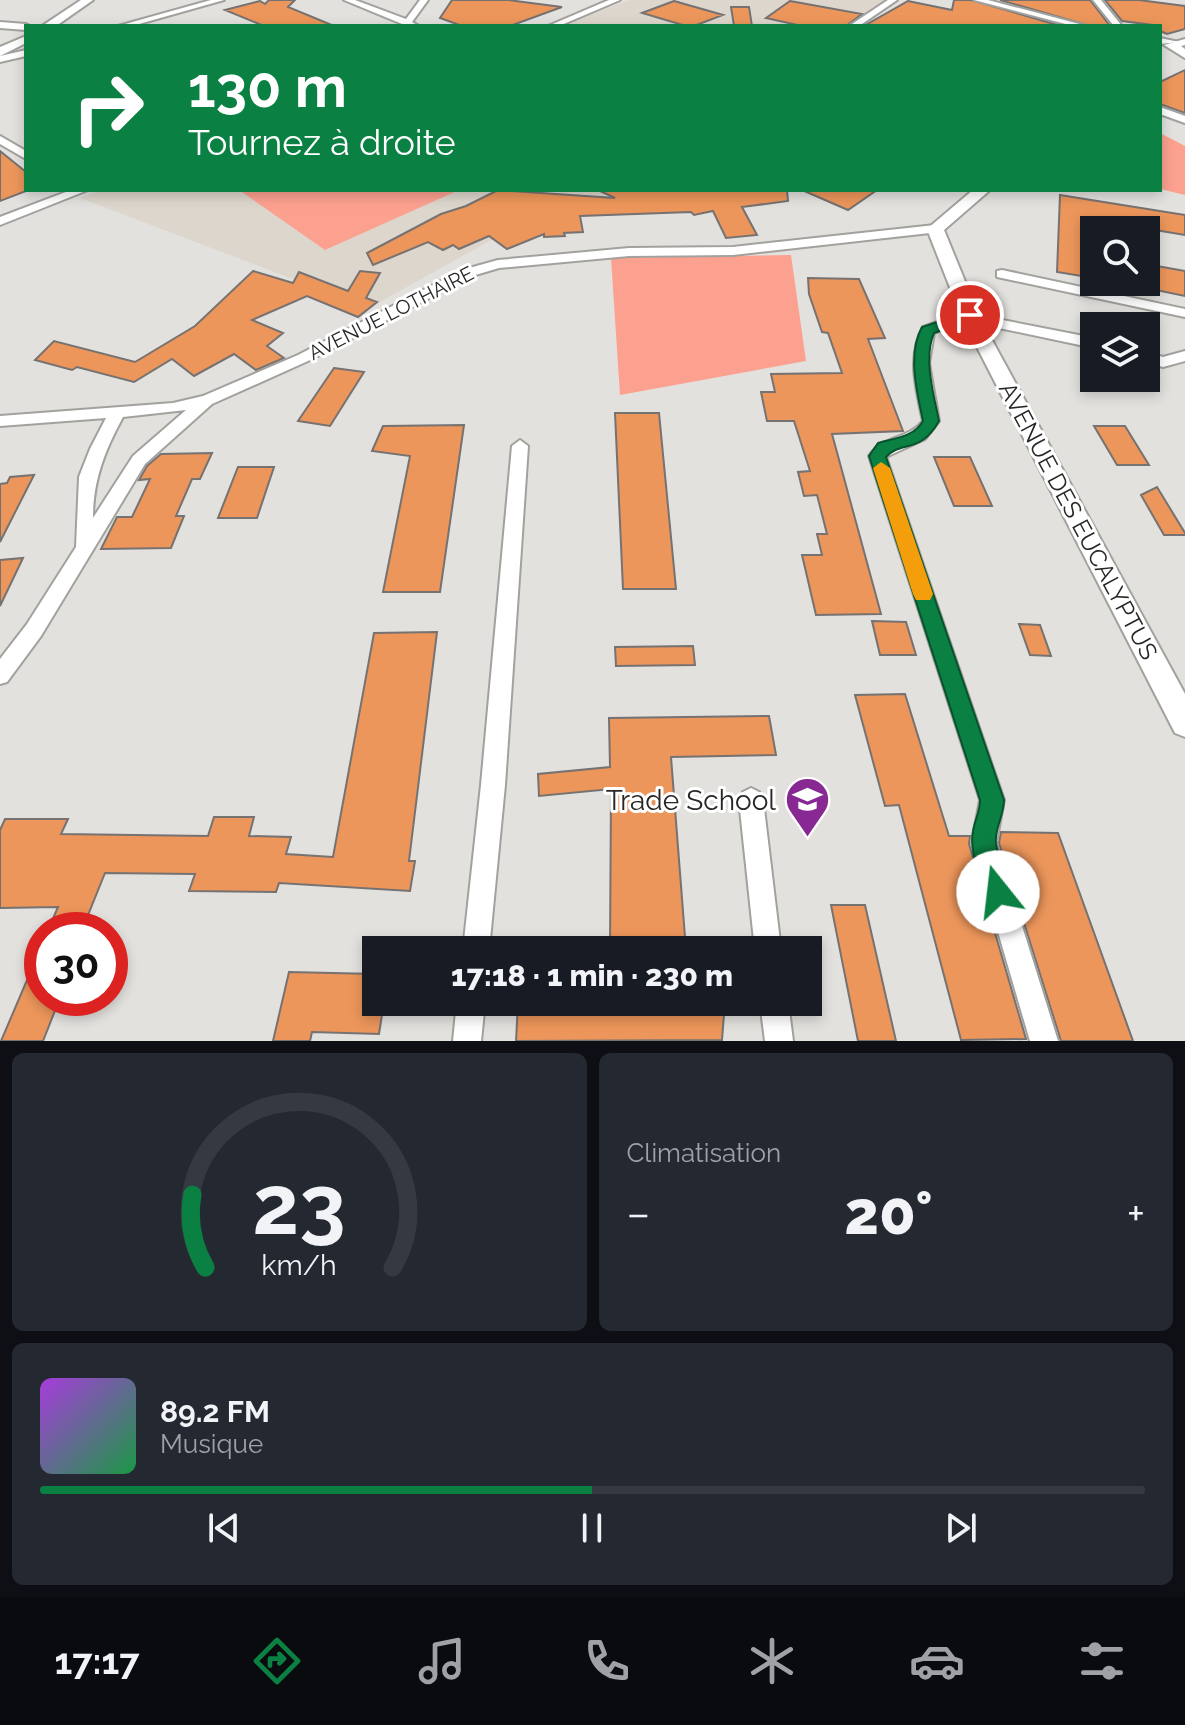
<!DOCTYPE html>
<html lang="fr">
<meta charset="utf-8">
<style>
:root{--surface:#171b24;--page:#242831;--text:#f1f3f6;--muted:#9ea1a6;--line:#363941;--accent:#0b8043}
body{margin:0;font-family:Raleway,sans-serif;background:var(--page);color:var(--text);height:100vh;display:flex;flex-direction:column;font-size:30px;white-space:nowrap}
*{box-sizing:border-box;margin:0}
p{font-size:26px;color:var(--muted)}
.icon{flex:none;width:44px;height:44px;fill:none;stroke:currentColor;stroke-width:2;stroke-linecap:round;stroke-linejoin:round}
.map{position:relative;height:1041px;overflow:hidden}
.details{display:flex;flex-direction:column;gap:12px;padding:12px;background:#0d0f14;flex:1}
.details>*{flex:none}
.guide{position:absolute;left:24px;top:24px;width:1138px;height:168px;border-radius:0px;box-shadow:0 4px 12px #0003;background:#0b8043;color:#fff;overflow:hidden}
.buttons{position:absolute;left:1080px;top:216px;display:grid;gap:16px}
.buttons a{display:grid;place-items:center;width:80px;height:80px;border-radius:0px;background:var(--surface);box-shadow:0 4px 12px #0003;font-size:40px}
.speed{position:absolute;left:24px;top:912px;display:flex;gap:16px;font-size:40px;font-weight:700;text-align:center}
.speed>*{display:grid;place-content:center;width:104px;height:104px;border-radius:50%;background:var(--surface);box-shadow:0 4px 12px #0003;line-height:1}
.speed .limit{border:12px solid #d22;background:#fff;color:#111}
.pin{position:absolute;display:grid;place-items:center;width:68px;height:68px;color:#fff;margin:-34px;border:4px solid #fff;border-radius:50%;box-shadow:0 2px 8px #0007}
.me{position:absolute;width:88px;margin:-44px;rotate:344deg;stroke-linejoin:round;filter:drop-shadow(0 0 6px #0008)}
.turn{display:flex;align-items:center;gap:28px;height:168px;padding:0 32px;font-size:36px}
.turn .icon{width:104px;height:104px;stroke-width:2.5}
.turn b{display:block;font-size:56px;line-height:68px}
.big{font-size:60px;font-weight:800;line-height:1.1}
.details .card{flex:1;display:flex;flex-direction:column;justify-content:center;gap:12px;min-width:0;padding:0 28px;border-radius:12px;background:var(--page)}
.details .dial{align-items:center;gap:0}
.dial svg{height:208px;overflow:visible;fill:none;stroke:var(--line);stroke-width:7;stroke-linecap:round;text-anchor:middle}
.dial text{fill:var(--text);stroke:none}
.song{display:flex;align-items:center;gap:24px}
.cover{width:96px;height:96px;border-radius:12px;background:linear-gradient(135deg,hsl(280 70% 55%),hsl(140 70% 35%))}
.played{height:8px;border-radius:4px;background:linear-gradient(90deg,var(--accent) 50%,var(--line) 50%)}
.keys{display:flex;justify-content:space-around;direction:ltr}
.heat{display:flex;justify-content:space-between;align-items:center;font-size:44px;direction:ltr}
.details .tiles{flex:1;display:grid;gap:12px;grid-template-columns:1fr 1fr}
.card:last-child{grid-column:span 2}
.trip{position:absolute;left:362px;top:936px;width:460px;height:80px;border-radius:0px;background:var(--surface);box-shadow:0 4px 12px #0003;font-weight:800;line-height:80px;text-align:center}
.tabs{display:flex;height:128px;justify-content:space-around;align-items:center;background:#090b0e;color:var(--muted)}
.tabs .icon{width:56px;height:56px}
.tabs .current{color:var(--accent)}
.tabs b{font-size:36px;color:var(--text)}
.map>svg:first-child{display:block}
.built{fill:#ddd6cc}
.green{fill:#fca190}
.building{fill:#ec965b;stroke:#767271;stroke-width:2}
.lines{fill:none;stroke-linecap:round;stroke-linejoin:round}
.street-casing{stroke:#a3a19e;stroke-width:4}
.secondary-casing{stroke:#a3a19e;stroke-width:4}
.street{fill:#fff;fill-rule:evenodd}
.secondary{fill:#fff;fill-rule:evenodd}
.route{fill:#0b8043;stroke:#07532c;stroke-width:2}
.slow{fill:#f59e0b}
.labels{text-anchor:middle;stroke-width:6;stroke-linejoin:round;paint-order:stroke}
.far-street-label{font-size:20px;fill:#282726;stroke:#fff}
.street-label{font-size:24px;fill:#282726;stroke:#fff}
.near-poi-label{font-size:28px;fill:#282726;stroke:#fff;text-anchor:end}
</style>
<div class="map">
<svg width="1185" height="1041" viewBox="0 0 1185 1041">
<rect width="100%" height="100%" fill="#e3e1de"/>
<!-- built -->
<path class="built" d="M630,0H895L857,26H558Z
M102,190H681L549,208L369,308L80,198Z"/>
<!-- green -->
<path class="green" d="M1160,133L1185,146V195L1160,189Z
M239,190H459L325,250Z
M791,255L806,361L620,395L611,258Z"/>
<!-- building -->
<path class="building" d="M269,0H295L288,7L334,26H264L225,10L260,1L265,4Z
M452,0H508L562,7L510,26H462L440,18Z
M954,0H971L1061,26H864L908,1L952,10Z
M1000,0H1090L1110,26H1090Z
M1105,0H1139L1185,6V29L1167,34L1160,31V26L1122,21Z
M674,1L723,15L694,26H686L642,13Z
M790,1L862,14L846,26H802L766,18Z
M731,7H749L752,26H734Z
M1185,70V113L1160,104V82Z
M0,151L26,172V191L0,201Z
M498,190L615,198L598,190H787L788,201L742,207L757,235L726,238L713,211L694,215L691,212L580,216L583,232L564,233L565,236L544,237V234L507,249L489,236L459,249L453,245L443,250L428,242L373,265L367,253L441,214L466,206Z
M802,190H877L848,210Z
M1060,195L1185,215V235L1101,221V230H1094V278L1057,272Z
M1146,264L1185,271V296L1146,288Z
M253,271L293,283L299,272L348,291L360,271L380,273L366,298L377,302L358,317L307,296L252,320L283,333L267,346L284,358L256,370L234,354L194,376L172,359L134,382L77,367L72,370L35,360L54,341L135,362L195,326Z
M808,278L859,279L885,338L868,339L903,431L832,434L881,614L816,615L802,555H822L817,534H827L817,495L804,496L798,472L810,471L794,421H767L761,392H775L771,374L842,373L828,333L822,332L809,294Z
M334,368L364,372L330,426L298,421Z
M615,413H659L676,589H623Z
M464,425L440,592H383L410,456L372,451L383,426Z
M1094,426H1125L1149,465H1117Z
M212,453L200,479H192L176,516H184L171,548L101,549L117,517H132L150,479L139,480L147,466L161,454Z
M934,457H970L992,506H954Z
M238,467H274L257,518H218Z
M34,475L0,542V484L7,483L10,477Z
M1157,487L1185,533V535H1164L1141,495Z
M23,558L0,606V560Z
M872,621L906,622L916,655H880Z
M1019,624L1040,625L1051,656L1030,655Z
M437,632L409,861H415L410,891L279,883L276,892L189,891L195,874L105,873L82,930H48L58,907L0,908V830L5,819H68L61,834L208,836L214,817H254L249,836L291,837L286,854L333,857L374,633Z
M693,646L695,665L616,666L615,647Z
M905,694L949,836H970L969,844L1026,1039L961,1040L899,805L885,806L855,695Z
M769,716L776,755L671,757L686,950H610L611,789L539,796L538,774L610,767L609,718Z
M1001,832L1058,833L1133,1041H1061L999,843Z
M831,905H865L896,1041H858Z
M42,945V998H60L43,1041H1Z
M289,972L376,974V1002H384L379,1034L312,1032L310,1041H273Z
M518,1002H725L722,1040L516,1041Z"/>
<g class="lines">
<defs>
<path id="street" d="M211,0H224L132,26H118Z
M344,0H355L406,19L420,0H428L412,22L419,26H407Z
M609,0H620L559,26H548Z
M888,0H897L859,26H849Z
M974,0H988L1087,26H1073Z
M1093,0H1101L1122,26H1114Z
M0,22L26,24L30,26H26V30L0,28Z
M1160,38L1179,42L1160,44Z
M26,50V56L0,62V56Z
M1160,107L1185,116V123L1160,114Z
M0,136L26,151V159L0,144Z
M71,190H88L0,225V217Z
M935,225L939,226V232L733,255L629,256L499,268L472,276L308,361L212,404L145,464L41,636L7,682L0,684V659L27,624L76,547L79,477L90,449L106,418L0,426V416L173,403L203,396L298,355L462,270L498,260L629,248L733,247ZM186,410L133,456L93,518C93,480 105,450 123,417Z
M1002,270L1185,309V317L997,277V271Z
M970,311L977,315L1094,338V348L966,321L934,333L929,363L939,421L925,439L886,457L1004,800L996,843L1058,1041H1030L972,843L980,800L869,456C882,436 909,439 923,421C916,390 907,356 923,327Z
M1185,351V361L1163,367L1146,362V352L1163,357Z
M520,440L528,446L505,785L489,950H463L481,785L512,446Z
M751,788L759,792L763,800L781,950H755L739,800L743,792Z
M457,1002H485L481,1041H453Z
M760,1002H788L793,1041H765Z"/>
<path id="secondary" d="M81,0H93L56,26H42Z
M26,36V43L0,56V47Z
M1185,39V45L1181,46L1185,49V58L1164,45Z
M973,190H990L944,230L980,318L1185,694V737L1175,733L962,318L927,229Z"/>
</defs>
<!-- street casing -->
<use href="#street" class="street-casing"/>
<!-- secondary casing -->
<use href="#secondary" class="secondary-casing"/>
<!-- street -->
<use href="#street" class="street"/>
<!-- secondary -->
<use href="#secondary" class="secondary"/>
</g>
<!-- route -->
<path class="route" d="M970,311L975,312V318L934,333C923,358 934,396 939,421C920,455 901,440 886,457L1004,800C1004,816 994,829 996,844C999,863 1014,883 1007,901L998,905L989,901C981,882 969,852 973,831C975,819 980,812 980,800L869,456L878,443C895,438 914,437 923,421C917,392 907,354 922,327Z"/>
<!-- slow -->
<path class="slow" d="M881,462L890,468L933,594L930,600H916L913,594L873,468Z"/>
<!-- icons -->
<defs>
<symbol id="school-pin" viewBox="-11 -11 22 30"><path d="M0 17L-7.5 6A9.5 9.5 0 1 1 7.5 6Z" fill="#882993" stroke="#fff"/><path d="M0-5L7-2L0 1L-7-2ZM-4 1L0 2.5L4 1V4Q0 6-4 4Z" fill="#fff"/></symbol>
</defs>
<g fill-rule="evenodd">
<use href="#school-pin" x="782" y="774" width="51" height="69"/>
</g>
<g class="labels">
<!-- far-street labels -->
<g class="far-street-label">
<text transform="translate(391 313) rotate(-27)" y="7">AVENUE LOTHAIRE</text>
</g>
<!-- street labels -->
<g class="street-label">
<text transform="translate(1078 521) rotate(62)" y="8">AVENUE DES EUCALYPTUS</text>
</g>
<!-- near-poi labels -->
<g class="near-poi-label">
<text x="776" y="810">Trade School</text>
</g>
</g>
</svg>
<div class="buttons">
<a><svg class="icon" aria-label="search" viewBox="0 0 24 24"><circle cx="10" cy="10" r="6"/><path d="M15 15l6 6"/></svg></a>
<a><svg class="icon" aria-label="layers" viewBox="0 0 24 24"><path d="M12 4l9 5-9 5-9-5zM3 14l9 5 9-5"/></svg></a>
</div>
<div class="speed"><div class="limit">30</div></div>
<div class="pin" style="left:970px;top:315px;background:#d93025"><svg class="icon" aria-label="arrive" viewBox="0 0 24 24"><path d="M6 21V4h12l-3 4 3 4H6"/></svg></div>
<svg class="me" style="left:998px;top:892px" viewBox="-20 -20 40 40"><circle r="19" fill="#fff"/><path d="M0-13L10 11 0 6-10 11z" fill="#0b8043"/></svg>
<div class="trip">17:18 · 1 min · 230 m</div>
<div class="guide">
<div class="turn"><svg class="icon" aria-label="right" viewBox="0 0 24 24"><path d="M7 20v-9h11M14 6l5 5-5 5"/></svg><div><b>130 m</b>Tournez à droite</div></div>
</div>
</div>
<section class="details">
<div class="tiles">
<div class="card dial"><svg viewBox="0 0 100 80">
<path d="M14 69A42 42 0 1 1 86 69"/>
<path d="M14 69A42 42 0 0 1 9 41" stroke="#0b8043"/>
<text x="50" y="56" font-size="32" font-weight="700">23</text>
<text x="50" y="72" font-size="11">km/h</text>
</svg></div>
<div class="card"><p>Climatisation</p>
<div class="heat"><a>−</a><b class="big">20°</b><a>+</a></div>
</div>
<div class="card">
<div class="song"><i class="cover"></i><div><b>89.2 FM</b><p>Musique</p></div></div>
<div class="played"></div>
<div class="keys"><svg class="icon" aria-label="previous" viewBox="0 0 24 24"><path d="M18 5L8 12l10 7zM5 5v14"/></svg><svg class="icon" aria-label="pause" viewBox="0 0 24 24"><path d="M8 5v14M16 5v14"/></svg><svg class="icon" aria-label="next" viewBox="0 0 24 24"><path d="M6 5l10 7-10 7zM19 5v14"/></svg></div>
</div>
</div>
</section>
<nav class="tabs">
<b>17:17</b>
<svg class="icon current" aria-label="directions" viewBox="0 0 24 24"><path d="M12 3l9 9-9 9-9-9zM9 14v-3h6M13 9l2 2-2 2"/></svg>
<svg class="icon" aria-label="music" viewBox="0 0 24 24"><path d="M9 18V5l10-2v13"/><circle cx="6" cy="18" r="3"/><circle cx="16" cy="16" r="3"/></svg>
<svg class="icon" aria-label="phone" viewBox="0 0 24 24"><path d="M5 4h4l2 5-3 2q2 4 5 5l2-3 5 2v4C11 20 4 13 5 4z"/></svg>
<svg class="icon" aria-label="climate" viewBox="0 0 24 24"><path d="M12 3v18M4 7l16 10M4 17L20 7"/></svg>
<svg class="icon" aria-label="car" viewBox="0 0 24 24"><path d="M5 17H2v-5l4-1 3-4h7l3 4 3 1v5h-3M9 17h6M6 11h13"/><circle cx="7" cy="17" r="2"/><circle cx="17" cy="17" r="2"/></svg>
<svg class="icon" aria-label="filters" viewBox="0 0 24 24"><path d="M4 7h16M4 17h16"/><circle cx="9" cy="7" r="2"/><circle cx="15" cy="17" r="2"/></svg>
</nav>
